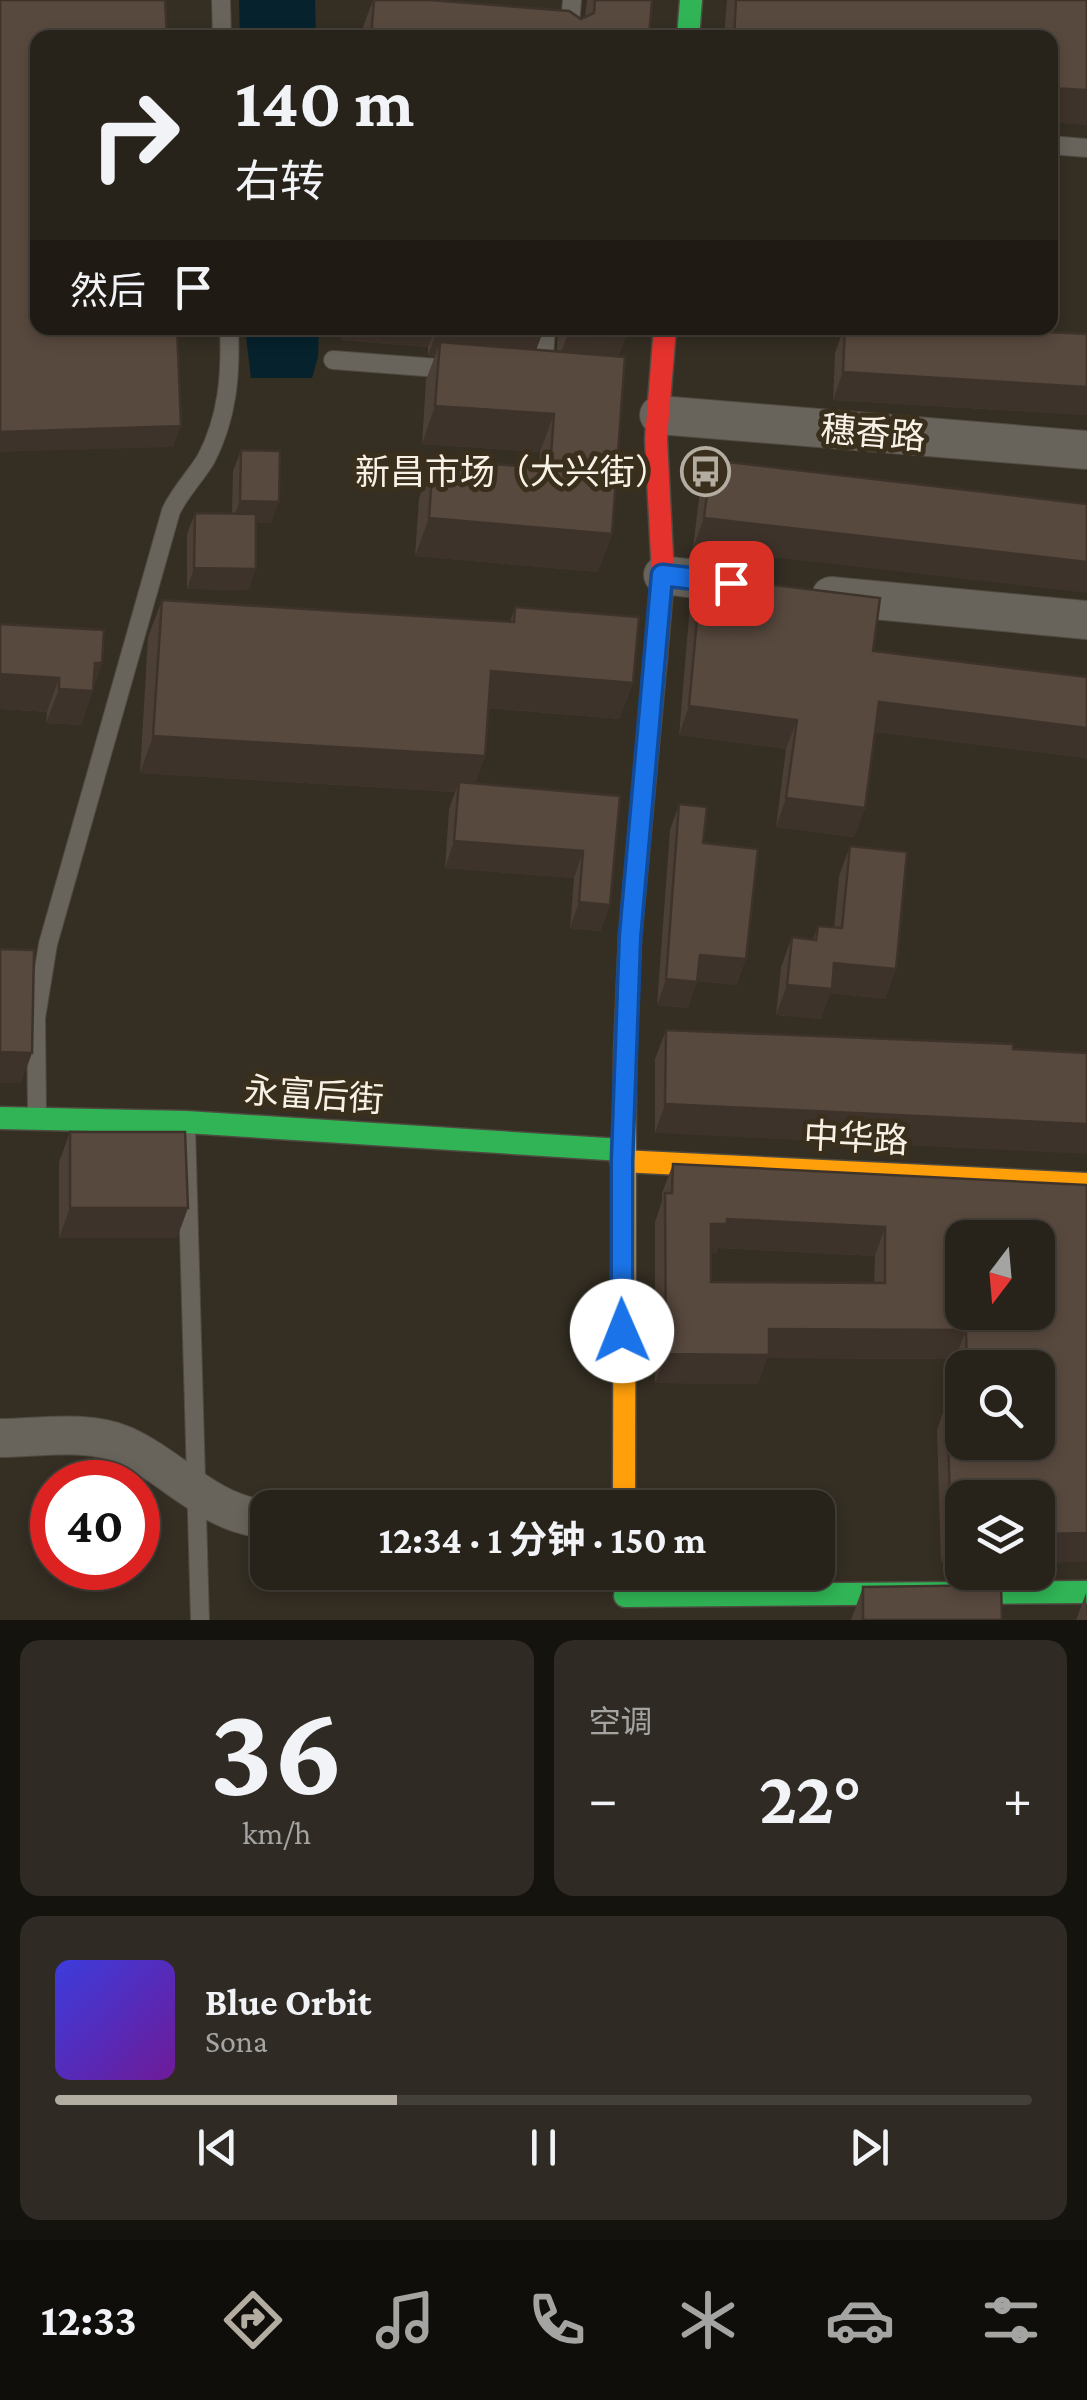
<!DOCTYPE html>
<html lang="zh">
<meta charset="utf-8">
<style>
:root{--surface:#27221a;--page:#2f2a23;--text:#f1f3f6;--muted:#a4a4a2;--line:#433f39;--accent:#b3ada1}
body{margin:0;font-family:"Crimson Pro","Noto Sans SC",serif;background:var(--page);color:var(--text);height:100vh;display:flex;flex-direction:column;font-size:38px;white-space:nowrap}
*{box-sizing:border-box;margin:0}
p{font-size:32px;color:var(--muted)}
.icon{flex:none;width:55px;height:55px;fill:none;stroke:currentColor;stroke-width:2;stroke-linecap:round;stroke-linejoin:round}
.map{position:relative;height:1620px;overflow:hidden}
.drawer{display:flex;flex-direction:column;gap:20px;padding:20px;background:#15130e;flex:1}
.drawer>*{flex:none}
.banner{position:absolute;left:30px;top:30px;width:1028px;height:305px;border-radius:20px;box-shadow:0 5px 15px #0003,0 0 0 2px var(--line);background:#27221a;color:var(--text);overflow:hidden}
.needle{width:65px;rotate:196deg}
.fabs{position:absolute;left:945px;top:1220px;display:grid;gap:20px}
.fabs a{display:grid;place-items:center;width:110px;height:110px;border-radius:20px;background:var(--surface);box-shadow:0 5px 15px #0003,0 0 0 2px var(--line);font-size:50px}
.speed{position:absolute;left:30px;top:1460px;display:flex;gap:20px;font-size:50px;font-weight:700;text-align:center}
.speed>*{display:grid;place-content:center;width:130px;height:130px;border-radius:50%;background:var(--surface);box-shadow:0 5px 15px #0003,0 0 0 2px var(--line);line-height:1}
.speed .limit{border:15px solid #d22;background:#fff;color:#111}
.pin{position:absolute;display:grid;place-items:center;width:85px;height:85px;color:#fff;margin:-42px;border-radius:20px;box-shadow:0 5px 15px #0006}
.me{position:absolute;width:110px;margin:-55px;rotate:359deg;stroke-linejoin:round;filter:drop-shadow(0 0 8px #0008)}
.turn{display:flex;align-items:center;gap:35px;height:210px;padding:0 40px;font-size:45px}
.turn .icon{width:130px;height:130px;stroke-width:2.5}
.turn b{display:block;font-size:70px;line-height:85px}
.then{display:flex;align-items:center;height:95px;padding:0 40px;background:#0003;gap:20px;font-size:38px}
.big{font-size:75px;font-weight:700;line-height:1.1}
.drawer .card{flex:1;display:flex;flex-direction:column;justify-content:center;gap:15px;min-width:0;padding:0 35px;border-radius:20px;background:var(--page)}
.drawer .dial{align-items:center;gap:0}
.dial b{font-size:130px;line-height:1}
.song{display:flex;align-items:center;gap:30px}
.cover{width:120px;height:120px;border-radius:15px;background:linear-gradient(135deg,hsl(240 70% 55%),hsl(280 70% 35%))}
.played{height:10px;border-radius:5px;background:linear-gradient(90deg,var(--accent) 35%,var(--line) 35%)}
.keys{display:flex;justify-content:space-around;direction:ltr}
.heat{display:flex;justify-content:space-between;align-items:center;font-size:55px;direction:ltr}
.drawer .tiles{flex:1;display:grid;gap:20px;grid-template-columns:1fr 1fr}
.card:last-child{grid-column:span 2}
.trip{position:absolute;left:250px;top:1490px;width:585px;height:100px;border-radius:20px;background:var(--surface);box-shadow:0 5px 15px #0003,0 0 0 2px var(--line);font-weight:700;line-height:100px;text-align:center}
.tabs{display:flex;height:160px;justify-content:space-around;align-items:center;background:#100e0a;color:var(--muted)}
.tabs .icon{width:70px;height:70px}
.tabs .current{color:var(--accent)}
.tabs b{font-size:45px;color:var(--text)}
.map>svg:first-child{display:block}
.water{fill:#06222c}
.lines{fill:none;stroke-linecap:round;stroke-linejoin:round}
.lane-casing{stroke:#4f4a40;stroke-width:20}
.street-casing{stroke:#4f4a40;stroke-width:40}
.fast-casing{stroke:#4f4a40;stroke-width:25}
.slow-casing{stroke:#4f4a40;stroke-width:25}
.jam-casing{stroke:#4f4a40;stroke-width:25}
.lane{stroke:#68635b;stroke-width:18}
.street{stroke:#68635b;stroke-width:38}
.fast{stroke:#30b455;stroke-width:22}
.slow{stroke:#ff9f0a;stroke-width:22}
.jam{stroke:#e5322d;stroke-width:22}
.wall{fill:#4c3f35;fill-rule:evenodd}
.shaded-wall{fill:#3e332b}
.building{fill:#58493e;stroke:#3e332b;stroke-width:2.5;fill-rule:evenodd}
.route-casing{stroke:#114b97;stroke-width:25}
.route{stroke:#1a73e8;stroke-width:18}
.labels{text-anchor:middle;stroke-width:10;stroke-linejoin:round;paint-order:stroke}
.street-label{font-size:35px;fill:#f8f1e5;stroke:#3a2f1d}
.poi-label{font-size:35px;fill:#f8f1e5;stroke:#3a2f1d;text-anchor:end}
</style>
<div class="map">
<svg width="1087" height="1620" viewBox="0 0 1087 1620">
<rect width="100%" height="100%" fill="#342e23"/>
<!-- water -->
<path class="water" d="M239,0H315L316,37H240Z
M245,328H319L318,357L312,378H251Z"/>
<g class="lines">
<defs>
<path id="lane" d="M221,0L222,38
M569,38L572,0
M1050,145L1087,148
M333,360L451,369
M543,371L546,328
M37,1113L36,1018L48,944L171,511C180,492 195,477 206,459C228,417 231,373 229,328
M186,1126L200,1620"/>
<path id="street" d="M659,415L1087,450
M663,575L751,586
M831,596L1087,620
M0,1438C38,1438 88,1429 124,1445C173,1467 211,1516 268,1519"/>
<path id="fast" d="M688,38L691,0
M0,1118L186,1122L622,1150
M625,1596L1087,1592"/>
<path id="slow" d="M621,1161L1087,1184
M624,1508L625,1053L630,937L656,656"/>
<path id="jam" d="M656,656L663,575L656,439L665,328"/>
</defs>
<!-- lane casing -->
<use href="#lane" class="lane-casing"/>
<!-- street casing -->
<use href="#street" class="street-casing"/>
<!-- fast casing -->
<use href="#fast" class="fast-casing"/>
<!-- slow casing -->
<use href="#slow" class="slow-casing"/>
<!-- jam casing -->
<use href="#jam" class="jam-casing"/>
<!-- lane -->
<use href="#lane" class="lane"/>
<!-- street -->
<use href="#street" class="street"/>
<!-- fast -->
<use href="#fast" class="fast"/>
<!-- slow -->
<use href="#slow" class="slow"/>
<!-- jam -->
<use href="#jam" class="jam"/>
</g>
<!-- wall -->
<path class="wall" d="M373,0H430L581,19L585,17L587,0H652L649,38H362L363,27Z
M727,0H1087V125L1050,122V38H724Z
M342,328H543L536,350L557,352L558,328H625V338L618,357L612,534L598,572L415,556L419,498L433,460L539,468L540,452L422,444L426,380L435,356L428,355V347L341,340Z
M844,328L964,332L965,328L1087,334V415L833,400L835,353Z
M241,450L271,523L256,522L249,590L187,589V534L195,513L232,514L233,471Z
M711,460L1087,504L693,548L700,490Z
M701,576L873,651L1087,677V758L875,732L865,808L854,837L776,827L786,749L679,735L690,605Z
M162,600L510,622L515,607L620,719L488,708L485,756L475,784L620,796L610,905L600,931L570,928L574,878L445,868L449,809L455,792L140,773L148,637Z
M0,624L102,663L81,725L46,723L47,712L0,709Z
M679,804L703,843L737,985L697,981L688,1008L657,1005L670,830Z
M850,846L896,969L885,999L830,993L821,1019L776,1015L781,967L792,937L813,939L818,926L834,928L839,876Z
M666,1030L1013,1049L655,1133V1059Z
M70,1132L177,1238H59V1162Z
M673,1164L1087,1185V1562L941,1563L937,1430L947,1401H956L955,1359L767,1358L758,1384L655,1383V1222L662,1201V1193ZM718,1248L875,1256L874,1283L711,1282V1253H717ZM962,1368H1038L962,1442Z
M863,1587L1002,1620H851Z
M1086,1593L1087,1620H1076Z"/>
<!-- shaded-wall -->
<path class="shaded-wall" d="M1050,88L1087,90V125L1050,122Z
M345,328H436L428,347L341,340Z
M438,328H489L543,332L531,363L440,342L435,356L428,355Z
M568,334L625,338L613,370L556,365Z
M843,372L1087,387V415L833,400Z
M435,406L554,414L540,452L422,444Z
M181,426L173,447L0,452V432Z
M240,501L279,502L271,523L232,522Z
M429,518L612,534L598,572L415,556Z
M704,518L1087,562V593L693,548Z
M194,568L256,569L249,590L187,589Z
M95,663H102L81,725L46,723L59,689Z
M491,671L633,683L620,719L477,707Z
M0,674L59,678L47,712L0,709Z
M879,702L1087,728V758L868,731Z
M689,706L797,720L786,749L679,735Z
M153,736L485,756L472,793L459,782L455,792L140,773Z
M786,798L865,808L854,837L776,827Z
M454,841L583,851L574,878L445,868Z
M579,902L610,905L600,931L570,928Z
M700,955L746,959L737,985L690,980Z
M834,963L896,969L885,999L830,993L821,1019L776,1015L787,985Z
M666,979L697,982L688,1008L657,1005Z
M0,1052L32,1053L21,1083H0Z
M665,1104L1087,1124V1154L655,1133Z
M70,1208H188L177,1238H59Z
M727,1219L885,1227L875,1256L718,1248L717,1253H701L711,1224Z
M769,1329L966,1330L955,1359L767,1358L758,1384L655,1383L666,1354Z
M1087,1533V1562H1038V1534Z
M951,1534H962V1563H941Z"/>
<!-- building -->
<path class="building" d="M0,0H165L167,38H38V328H177L181,426L0,432Z
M374,0H430L569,11L581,19L594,13L595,0H652L649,38H371Z
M736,0H1087V90L1050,88V38H734Z
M489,328H543V332Z
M568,328H625V338L568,334Z
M845,328H882L965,332V328L1087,334V387L843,372Z
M440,342L625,357L612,534L429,518L433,460L550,468L554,414L435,406Z
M241,450L280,451L279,502L240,501Z
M711,460L1087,504V562L704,518Z
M195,513L256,514V569L194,568Z
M701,576L880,598L873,651L1087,677V728L879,702L865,808L786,798L797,720L689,706Z
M162,600L514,622L515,607L639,617L633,683L491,671L485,756L153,736Z
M0,624L104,630L102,663H95L93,691L59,689V678L0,674Z
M459,782L620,796L610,905L579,902L583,851L454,841Z
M679,804L707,807L703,843L758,849L746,959L700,955L697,982L666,979Z
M850,846L907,852L896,969L834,963L832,989L787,985L792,937L816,940L818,926L842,928Z
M0,949L34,950L32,1053L0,1052Z
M666,1030L1013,1044V1049L1087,1053V1124L665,1104Z
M70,1132H185L188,1208H70Z
M673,1164L1087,1185V1533L1038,1534V1498H962V1534H951L947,1401H962V1442H1038V1368H967L966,1330L769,1329V1355L666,1354L665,1193H672ZM727,1219L885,1227V1283L711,1282V1224H727ZM962,1238H1038V1312H962Z
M1001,1585L1002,1620H863V1587Z"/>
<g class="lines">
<defs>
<path id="route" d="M622,1331V1161L630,937L662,575L731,583"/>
</defs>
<!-- route casing -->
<use href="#route" class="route-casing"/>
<!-- route -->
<use href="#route" class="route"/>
</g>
<!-- icons -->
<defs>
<symbol id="bus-ring" viewBox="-11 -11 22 22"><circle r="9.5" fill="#3a2f1d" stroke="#b3ada1" stroke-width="1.5"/><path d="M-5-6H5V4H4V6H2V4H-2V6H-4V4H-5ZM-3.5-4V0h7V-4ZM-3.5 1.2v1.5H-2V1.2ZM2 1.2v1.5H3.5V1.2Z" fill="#b3ada1"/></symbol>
</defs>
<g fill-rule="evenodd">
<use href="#bus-ring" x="678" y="444" width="55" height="55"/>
</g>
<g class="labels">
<!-- street labels -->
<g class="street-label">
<text transform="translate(873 433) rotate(5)" y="12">穗香路</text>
<text transform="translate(314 1095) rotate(4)" y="12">永富后街</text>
<text transform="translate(856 1138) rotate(3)" y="12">中华路</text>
</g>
<!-- poi labels -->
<g class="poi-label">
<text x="670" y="484">新昌市场（大兴街）</text>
</g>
</g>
</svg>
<div class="fabs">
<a><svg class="needle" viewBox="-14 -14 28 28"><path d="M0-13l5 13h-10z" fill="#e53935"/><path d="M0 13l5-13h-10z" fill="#a4a4a2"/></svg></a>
<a><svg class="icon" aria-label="search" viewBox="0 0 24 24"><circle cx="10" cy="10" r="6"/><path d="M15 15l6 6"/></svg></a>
<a><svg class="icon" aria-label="layers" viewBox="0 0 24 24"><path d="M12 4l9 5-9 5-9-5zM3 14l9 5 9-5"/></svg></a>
</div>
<div class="speed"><div class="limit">40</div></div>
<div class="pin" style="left:731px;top:583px;background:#d93025"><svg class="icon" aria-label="arrive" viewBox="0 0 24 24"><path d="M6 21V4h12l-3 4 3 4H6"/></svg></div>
<svg class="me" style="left:622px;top:1331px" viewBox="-20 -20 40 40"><circle r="19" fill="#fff"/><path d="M0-13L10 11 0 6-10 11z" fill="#1a73e8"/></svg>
<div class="trip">12:34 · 1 分钟 · 150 m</div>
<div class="banner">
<div class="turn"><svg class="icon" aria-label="right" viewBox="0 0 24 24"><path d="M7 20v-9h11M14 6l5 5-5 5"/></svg><div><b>140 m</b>右转</div></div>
<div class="then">然后<svg class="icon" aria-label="arrive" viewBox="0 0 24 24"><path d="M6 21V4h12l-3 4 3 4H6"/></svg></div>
</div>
</div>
<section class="drawer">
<div class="tiles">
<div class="card dial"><b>36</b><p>km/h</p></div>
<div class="card"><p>空调</p>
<div class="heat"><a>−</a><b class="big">22°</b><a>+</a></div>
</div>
<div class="card">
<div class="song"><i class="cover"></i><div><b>Blue Orbit</b><p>Sona</p></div></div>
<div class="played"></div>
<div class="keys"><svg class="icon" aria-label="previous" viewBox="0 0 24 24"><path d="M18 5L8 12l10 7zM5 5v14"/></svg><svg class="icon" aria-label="pause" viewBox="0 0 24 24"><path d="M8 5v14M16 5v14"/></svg><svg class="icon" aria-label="next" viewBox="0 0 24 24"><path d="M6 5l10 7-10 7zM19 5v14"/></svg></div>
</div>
</div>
</section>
<nav class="tabs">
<b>12:33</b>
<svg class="icon current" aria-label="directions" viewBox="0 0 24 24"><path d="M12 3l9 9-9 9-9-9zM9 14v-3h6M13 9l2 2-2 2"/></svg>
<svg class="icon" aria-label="music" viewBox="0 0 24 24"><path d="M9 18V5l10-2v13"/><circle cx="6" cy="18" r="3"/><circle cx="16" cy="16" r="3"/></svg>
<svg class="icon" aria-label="phone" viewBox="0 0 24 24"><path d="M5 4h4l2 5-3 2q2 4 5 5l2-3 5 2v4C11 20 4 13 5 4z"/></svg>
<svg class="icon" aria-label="climate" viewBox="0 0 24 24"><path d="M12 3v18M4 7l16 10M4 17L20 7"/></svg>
<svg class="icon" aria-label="car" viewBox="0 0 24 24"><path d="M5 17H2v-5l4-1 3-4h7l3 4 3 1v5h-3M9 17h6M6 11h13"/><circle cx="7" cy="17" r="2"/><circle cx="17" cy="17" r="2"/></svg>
<svg class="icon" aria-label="filters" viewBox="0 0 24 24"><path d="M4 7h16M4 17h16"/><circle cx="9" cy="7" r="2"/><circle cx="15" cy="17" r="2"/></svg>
</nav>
